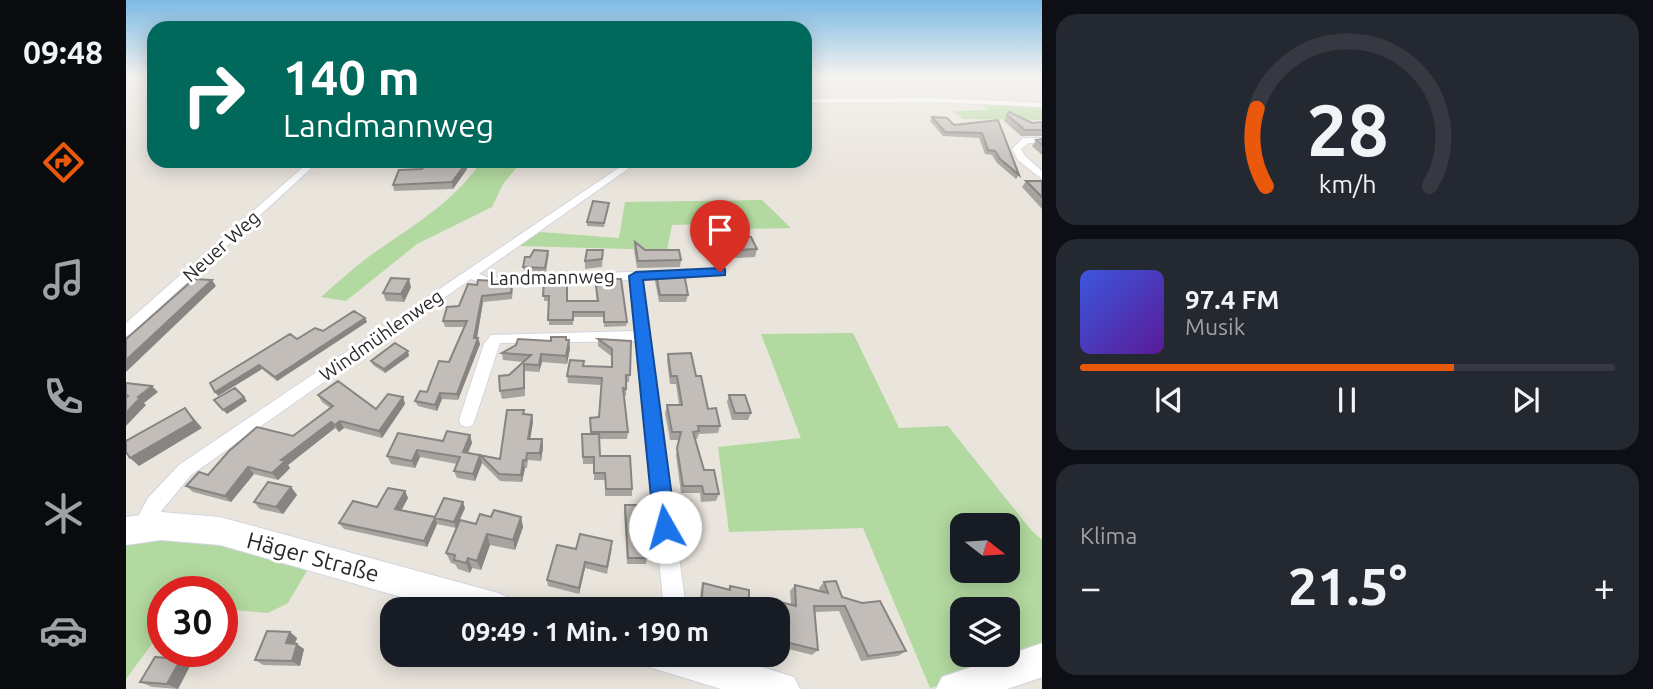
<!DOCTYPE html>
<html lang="de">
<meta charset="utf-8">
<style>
:root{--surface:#171b24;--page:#242831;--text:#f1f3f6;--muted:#9ea1a6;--line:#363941;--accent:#ea580c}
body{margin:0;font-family:Ubuntu,sans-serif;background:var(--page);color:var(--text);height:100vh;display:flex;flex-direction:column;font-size:26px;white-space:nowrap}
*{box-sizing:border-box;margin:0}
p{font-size:23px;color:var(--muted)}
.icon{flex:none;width:38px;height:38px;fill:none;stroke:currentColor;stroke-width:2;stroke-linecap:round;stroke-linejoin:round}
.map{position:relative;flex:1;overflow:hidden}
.details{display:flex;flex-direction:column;gap:14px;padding:14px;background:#0d0f14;width:611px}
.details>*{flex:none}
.guide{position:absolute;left:21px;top:21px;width:665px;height:147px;border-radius:21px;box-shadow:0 4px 18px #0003;background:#00695c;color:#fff;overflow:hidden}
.needle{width:46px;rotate:107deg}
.tools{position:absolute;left:824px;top:513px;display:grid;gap:14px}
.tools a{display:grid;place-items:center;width:70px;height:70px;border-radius:14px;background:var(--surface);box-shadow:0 4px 18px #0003;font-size:35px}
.speed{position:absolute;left:21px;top:576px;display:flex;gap:14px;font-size:35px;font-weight:700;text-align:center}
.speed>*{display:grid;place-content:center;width:91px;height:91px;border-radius:50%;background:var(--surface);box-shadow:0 4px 18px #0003;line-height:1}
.speed .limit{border:10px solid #d22;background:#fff;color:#111}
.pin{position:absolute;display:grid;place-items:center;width:60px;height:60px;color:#fff;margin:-72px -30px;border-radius:50% 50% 50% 0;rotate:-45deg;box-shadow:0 0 7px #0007}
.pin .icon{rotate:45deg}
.me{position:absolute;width:77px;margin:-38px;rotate:353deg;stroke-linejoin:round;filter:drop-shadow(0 0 5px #0008)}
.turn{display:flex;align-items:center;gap:24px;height:147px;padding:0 21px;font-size:32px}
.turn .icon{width:91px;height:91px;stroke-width:2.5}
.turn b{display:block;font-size:49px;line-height:60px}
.big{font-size:52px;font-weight:700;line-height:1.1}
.details .card{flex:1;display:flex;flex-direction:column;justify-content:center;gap:10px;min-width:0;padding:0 24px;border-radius:21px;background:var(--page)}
.details .dial{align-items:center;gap:0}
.dial svg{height:182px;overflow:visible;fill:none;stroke:var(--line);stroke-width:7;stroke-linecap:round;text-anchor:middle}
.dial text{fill:var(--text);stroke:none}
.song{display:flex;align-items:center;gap:21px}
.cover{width:84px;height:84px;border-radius:10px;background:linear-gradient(135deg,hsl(230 70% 55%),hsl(270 70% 35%))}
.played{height:7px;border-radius:4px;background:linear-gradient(90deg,var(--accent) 70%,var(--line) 70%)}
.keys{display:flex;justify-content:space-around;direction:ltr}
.heat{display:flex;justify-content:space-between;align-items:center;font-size:38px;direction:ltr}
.trip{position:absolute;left:254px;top:597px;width:410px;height:70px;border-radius:21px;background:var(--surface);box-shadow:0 4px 18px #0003;font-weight:700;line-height:70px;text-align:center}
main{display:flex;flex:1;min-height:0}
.dock{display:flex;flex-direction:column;width:126px;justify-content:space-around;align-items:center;background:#090b0e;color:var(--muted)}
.dock .icon{width:49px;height:49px}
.dock .on{color:var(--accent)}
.dock b{font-size:32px;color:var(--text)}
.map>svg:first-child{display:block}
.green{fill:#b2d99f;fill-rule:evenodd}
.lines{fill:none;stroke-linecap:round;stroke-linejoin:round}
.minor-casing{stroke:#d2d4e0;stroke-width:2}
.secondary-casing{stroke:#d2d4e0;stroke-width:2}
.minor{fill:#fff;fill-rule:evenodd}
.secondary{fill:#fff;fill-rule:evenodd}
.wall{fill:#a7a39f}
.shaded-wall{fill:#888482}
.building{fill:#c2bdb9;stroke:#888482;stroke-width:2}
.route{fill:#1a73e8;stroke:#114b97;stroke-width:2}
.labels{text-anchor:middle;stroke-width:6;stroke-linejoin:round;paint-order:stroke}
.street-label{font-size:19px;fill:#292929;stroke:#fff}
.near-street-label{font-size:23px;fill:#292929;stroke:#fff}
</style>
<main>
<nav class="dock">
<b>09:48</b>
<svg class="icon on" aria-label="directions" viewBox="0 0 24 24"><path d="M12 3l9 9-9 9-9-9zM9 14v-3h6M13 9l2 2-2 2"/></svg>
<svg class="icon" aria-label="music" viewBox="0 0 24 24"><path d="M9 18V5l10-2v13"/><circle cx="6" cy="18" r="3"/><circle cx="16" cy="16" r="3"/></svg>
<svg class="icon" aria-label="phone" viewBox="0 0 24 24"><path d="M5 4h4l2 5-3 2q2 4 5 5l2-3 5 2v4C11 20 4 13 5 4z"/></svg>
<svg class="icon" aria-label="climate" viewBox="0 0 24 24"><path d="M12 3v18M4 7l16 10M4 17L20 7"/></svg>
<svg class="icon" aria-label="car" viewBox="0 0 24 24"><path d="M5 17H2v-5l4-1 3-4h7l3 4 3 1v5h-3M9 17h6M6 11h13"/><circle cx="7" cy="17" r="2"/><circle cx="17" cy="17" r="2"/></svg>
</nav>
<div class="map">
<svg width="917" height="689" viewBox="0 0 917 689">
<rect width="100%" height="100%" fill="#e9e4dc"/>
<!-- green -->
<path class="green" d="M853,103L916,107V120L837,119L827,111L862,110Z
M356,161H396L377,184L366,207L291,244L220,301L195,297C210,284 225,270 241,258C286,225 322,208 356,161Z
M636,200L665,228L577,230L575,224L546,225L541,250L392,246L414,232L493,238L499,202Z
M727,333L773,428L822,426L905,530L916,540V653L843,678L804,688L737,528L603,532L592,447L675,438L635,334ZM836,525H882V570H836ZM836,609H882V654H836Z
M46,537L87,542L182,569L162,603L142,613L96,609V592H37V629L0,679V540Z"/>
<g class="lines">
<defs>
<path id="minor" d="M806,98L917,103V107L806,102L679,103V99Z
M897,138H917V143H902L895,149L899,156L917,172V180L892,160L886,149Z
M184,161H193L5,334L0,336V323Z
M503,161H513L353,274L363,278L594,268L600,272L594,276L516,279L560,609H538L511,341L374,343L347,425L341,427L335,425L333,420L358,344L365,335L510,331L504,280L362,286L345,279L65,475L36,510L24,532L17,535L10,532L7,526L22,498L53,465Z"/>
<path id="secondary" d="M35,512L94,517L372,593L383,598L388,609H317L94,545L35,540L0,545V517Z
M917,643V677L881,689H810L816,677Z
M515,654H595L668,677L674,689H595L520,666Z"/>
</defs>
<!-- minor casing -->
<use href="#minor" class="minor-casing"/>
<!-- secondary casing -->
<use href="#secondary" class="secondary-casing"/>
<!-- minor -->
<use href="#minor" class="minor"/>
<!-- secondary -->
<use href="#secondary" class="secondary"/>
</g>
<!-- wall -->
<path class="wall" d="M883,112L906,123L916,122V136H895L878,121Z
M806,117L828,125L872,120L893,175L890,179L871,163L866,155L859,154L853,138L817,136L804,121Z
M916,139V155L906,146L910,140Z
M341,169L327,189L268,191L267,185Z
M900,181H916V209L896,187Z
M483,203L478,227L461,226V222Z
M595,236L631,249L629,257L609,258L594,243Z
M509,242L519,250L555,260L554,267L511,268L508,250Z
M477,250L476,267L459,269V261Z
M423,254L420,272L398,271L397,267Z
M530,274L562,295L560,302H533L529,281Z
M474,279L501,322L500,326L478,327V317H447V325H423V301H418V281L441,301H471L470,286H474Z
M342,284L387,288L386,299L357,302L351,338H352L354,344L332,400L316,399L311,411L292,406L289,401L301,392L323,362L338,327H319L317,321L333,306Z
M285,287L278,302L260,301L257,293Z
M239,318L241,322L151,381L136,369L92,396L171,339Z
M472,339L505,341L503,382H500V396L498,395L502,432L501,439H473L474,456L506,489V496H479V480H468V464H457L456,434H465L464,418L473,417L475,385L442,383L441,376L458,366L486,367L485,356L472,346Z
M440,340L444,348L441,364L416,362L413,372L399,371V396L376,399L374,391L383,375L397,362L377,360L376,353L425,341Z
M542,354L570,376L582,409L594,426L592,433L573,434L571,439H569L578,470L593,494L590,501L575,502L574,493H555L550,455L553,440H544L539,413L541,405H553L550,384H544L541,361Z
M283,356L259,373L247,365L245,361Z
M192,395L250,409L277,397L279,404L256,438L218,428L213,432L209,428L162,465L164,468L152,480L128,474L105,502L67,492L60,486L82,475L167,436L204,408L196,402Z
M603,395L625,413L622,420H606L601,402Z
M398,410L399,414L406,415L407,422L404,439H416L417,447L415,461L402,460L401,468H399L396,482L374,481L356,463L349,481L331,478L328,471L331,464L294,457L289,468L265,464L261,456L317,441L344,435L346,443L342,453L374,459Z
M165,487L171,495L157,514L134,509L128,502Z
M279,491L282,498L275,510L309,517L339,508L330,528L311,524L301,547L218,529L213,523L251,507Z
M499,505L525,540L524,546H520L521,558L520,564H501L498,511Z
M365,517H395L397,527L389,550L364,545L355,570L346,568L344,573L332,569L329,564L325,563L320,553L350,524Z
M486,548L481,574L459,568L453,594L422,586L421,580L450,549Z
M698,582L716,597L780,651L772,656L735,661L713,611L689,612L692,650L686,655L651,646V609H650V607L654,602L665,604L664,591L669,585L694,591L693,588Z
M577,583L602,589L604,586L623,609H573L575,589Z
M164,632L171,638L169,644L178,649L174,666L137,665L129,660Z
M55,659L65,664L52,689L26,687L14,682Z"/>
<!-- shaded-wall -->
<path class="shaded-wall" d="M340,163L341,169L327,189L326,182Z
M283,279L285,287L278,302L275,294Z
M86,280L90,286L0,372V360Z
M356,296L357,302L350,343L348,338Z
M239,318L241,322L151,381L149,377Z
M352,338L354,344L332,400L331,394Z
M443,340L444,348L441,364L440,356Z
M282,351L283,356L259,373L258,369Z
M415,354L416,362L413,372V365Z
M133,365L136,369L92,396L89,392Z
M26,386L32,392L18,403L20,405L0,426V413L12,397Z
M314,393L316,399L311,411L309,405Z
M118,397L121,401L101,414L97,410Z
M277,397L279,404L256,438L253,431Z
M59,408L76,428L13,466L4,458Z
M406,415L407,422L403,446L402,439Z
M214,421L218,428L213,432L209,425Z
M205,422L209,428L162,465L164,468L152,480L146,473L155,460Z
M344,435L346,443L339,459L337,452Z
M416,439L417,447L415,461L414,453Z
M291,450L294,457L289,468L286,461Z
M354,455L356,463L349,481L347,474Z
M397,460L399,468L396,482L395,475Z
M122,467L128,474L105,502L99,496Z
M165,487L171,495L157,514L150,507Z
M279,491L282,498L273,515L269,509Z
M337,502L339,508L330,528L328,522Z
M395,517L397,527L389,550L387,540Z
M309,518L311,524L301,547L298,541Z
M361,534L364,545L355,570L351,561Z
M342,558L346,568L344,573L340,563Z
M459,562V568L453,594V588Z
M164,632L171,638L167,648L160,643Z
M171,644L178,649L174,666L166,661Z
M55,659L65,664L52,689L41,684Z"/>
<!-- building -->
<path class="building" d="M883,112L906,123L916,122V130H899L881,115Z
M806,117L821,118L828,125L872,120L893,175L874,159L869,151L862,150L856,133L819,132Z
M916,139V145L910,140Z
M302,161L340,163L326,182L267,185L273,170L296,169Z
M900,181H916V197Z
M467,201L483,203L478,223L461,222Z
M606,235L625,237L631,249L611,250L595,236Z
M509,242L519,250H553L555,260L512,261Z
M408,250L422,251L419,268L397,267L399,257H404Z
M461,250H477L476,259L459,261Z
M558,273L562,295H534L530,274Z
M265,278L283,279L275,294L257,293Z
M68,279L86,280L0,360V339Z
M474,279H495L501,322H478V312H447V320H422L423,296H417L418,281H441V301H472L470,286H474Z
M352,280L386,282L385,293L356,296L348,338H352L331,394L314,393L309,405L289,401L294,391L301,392L313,361L323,362L341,321H317L321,307L333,306L342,284L351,285Z
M228,311L239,318L149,377L133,365L89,392L84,383L164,334L171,339L189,328L197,331Z
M425,337H440V340H443L440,356L415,354L413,365L398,364V388L374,391L373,376L383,375L405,355L376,353L390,345L392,339L425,341Z
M472,339L505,341L504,375H500V389L497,388L502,432H465L464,418L473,417L476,378L441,376L444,360L458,361L457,366L486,367V349Z
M269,343L282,351L258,369L245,361Z
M565,353L570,376H575L582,409L590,408L594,426H572L573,431L567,432L578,470H588L593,494H578L576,486H557L551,448L555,432H546L541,405H556L551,376H545L542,354Z
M212,381L250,409L262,394L277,397L253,431L214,421L209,425L205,422L155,460L159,461L146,473L122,467L99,496L60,486L73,472L82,475L103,451L131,427L167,436L207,406L192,395Z
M0,383L26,386L12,397L14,398L0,413V398L2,396L0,395Z
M109,388L118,397L97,410L88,400Z
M603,395H619L625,413H609Z
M59,408L68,421L4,458L0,452V441Z
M381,410H398L397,414L406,415L402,439H416L414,453H401L400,461L397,460L395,475L373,474L354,455L347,474L328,471L334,457L291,450L286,461L261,456L272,433L317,441L321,431L344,435L337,452L374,459Z
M456,434H473L474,456H504L506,489H480L479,473H468V457H457Z
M142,482L165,487L150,507L128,502Z
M262,488L279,491L269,509L309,517L318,498L337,502L328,522L309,518L298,541L213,523L227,501L251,507Z
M499,505H522L525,540H519L521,558H502Z
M368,510L395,517L387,540L361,534L351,561L342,558L340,563L328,560L329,555L320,553L334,520L350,524L354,514L365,517Z
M454,534L486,541L481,567L459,562L453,588L421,580L431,545L450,549Z
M710,581L716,597L736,603L754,601L780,651L742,656L719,606H688L692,650L655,641V628L651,627V614L654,615V602L670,606L669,585L702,593L698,582Z
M577,583L604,590V586L623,590V609L604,605V609H575Z
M141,631L164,632L160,643L171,644L166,661L129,660Z
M29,657L55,659L41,684L14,682Z"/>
<!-- sky -->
<linearGradient id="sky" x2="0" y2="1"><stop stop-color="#7cbae4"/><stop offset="0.44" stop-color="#f5f3ef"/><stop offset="1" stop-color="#f5f3ef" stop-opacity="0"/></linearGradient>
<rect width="917" height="174" fill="url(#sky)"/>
<!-- route -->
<path class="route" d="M594,268L599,269V275L517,280L550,527L547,535L539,538L532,535L528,527L503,276L510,272Z"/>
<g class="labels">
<!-- street labels -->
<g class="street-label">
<text transform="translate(95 246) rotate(-42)" y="7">Neuer Weg</text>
<text transform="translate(426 277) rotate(-1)" y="7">Landmannweg</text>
<text transform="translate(255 335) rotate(-35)" y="7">Windmühlenweg</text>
</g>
<!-- near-street labels -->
<g class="near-street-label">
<text transform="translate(187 557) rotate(15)" y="8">Häger Straße</text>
</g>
</g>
</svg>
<div class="tools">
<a><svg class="needle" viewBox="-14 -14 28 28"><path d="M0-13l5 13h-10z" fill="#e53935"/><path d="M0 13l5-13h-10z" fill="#9ea1a6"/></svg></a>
<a><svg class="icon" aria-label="layers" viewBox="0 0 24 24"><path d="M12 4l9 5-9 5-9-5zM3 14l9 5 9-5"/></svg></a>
</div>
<div class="speed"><div class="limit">30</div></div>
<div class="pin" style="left:594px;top:272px;background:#d93025"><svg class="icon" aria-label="arrive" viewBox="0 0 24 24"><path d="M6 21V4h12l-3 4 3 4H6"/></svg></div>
<svg class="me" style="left:539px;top:527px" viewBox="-20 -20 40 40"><circle r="19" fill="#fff"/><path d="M0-13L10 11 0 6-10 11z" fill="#1a73e8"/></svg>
<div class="trip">09:49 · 1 Min. · 190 m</div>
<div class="guide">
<div class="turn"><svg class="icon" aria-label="right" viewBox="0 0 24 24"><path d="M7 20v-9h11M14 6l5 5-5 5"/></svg><div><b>140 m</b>Landmannweg</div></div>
</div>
</div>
<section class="details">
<div class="card dial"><svg viewBox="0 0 100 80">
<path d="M14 69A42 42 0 1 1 86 69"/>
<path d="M14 69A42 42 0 0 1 10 35" stroke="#ea580c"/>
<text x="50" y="56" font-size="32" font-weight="700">28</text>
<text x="50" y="72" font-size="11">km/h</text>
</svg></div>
<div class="card">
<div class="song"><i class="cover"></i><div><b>97.4 FM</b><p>Musik</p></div></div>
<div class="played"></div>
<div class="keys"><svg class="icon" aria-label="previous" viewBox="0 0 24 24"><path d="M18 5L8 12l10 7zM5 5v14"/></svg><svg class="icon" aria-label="pause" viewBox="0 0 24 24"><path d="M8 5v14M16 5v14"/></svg><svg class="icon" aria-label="next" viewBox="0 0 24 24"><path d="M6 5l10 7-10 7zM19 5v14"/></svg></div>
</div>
<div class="card"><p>Klima</p>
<div class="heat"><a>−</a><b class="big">21.5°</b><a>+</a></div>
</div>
</section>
</main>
